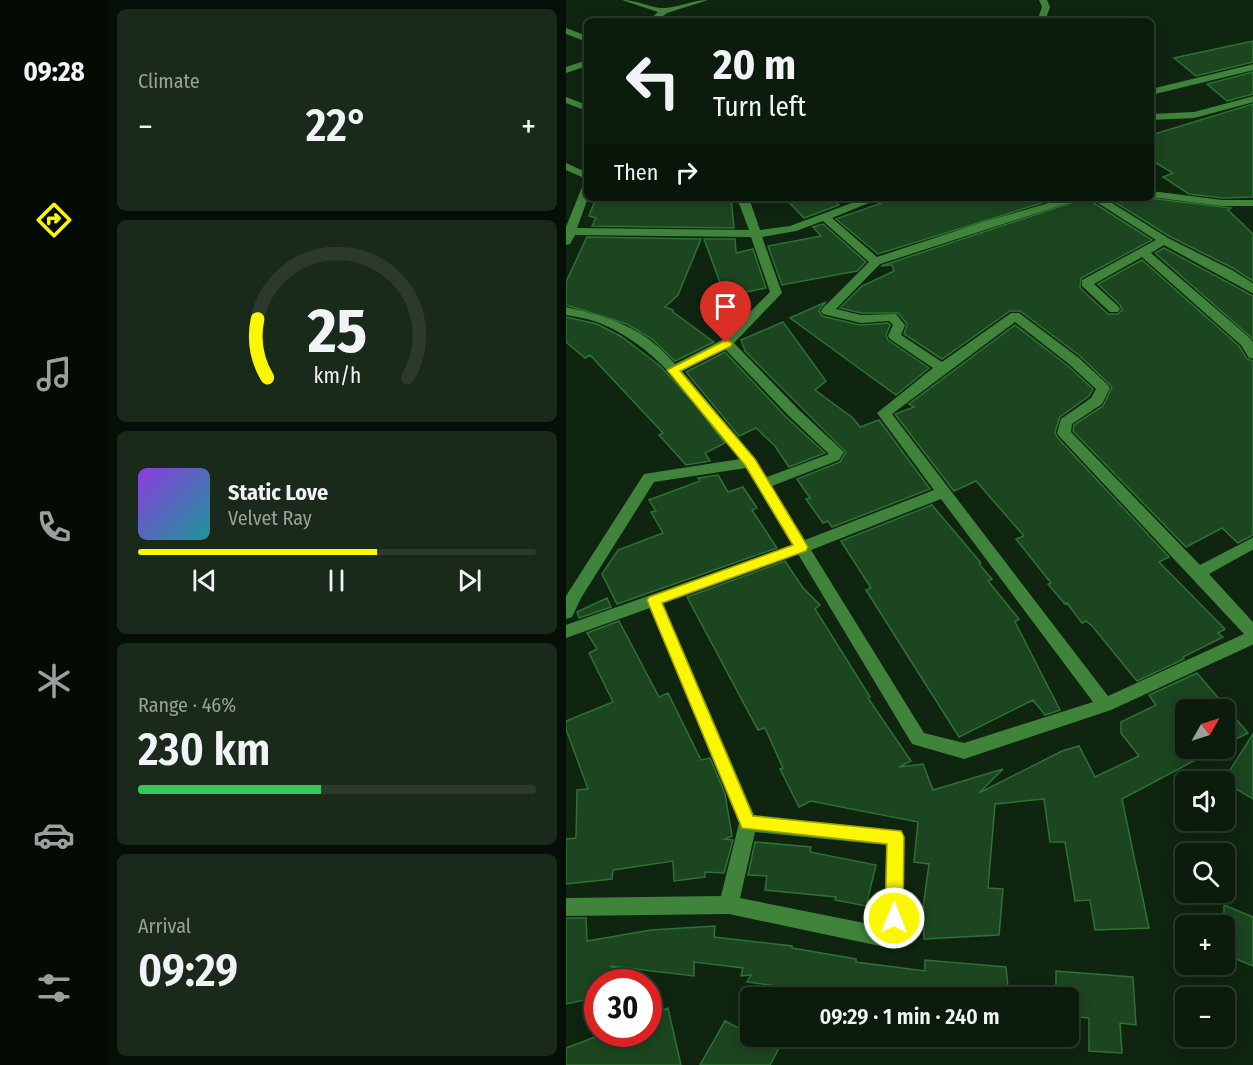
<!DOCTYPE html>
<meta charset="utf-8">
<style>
:root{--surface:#0b1c0c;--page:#19291a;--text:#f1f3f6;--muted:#9aa19d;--line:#2b3a2d;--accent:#fbf704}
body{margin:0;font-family:"Fira Sans Condensed",sans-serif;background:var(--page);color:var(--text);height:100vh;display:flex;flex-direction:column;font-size:22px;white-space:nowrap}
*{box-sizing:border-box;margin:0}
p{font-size:20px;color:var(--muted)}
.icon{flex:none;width:33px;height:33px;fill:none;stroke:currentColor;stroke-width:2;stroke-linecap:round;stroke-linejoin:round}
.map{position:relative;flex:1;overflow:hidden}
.drawer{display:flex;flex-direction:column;gap:9px;padding:9px;background:#060f07;width:458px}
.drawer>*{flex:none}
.banner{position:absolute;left:18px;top:18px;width:570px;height:183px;border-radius:9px;box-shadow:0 3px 15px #0003,0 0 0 2px var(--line);background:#0b1c0c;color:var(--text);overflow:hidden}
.needle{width:39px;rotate:51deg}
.tools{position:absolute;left:609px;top:699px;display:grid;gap:12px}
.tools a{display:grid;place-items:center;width:60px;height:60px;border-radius:9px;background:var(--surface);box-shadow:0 3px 15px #0003,0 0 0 2px var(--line);font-size:30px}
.speed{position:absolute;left:18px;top:969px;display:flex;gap:12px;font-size:30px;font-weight:700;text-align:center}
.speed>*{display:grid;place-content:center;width:78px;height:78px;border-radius:50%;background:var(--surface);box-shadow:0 3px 15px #0003,0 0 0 2px var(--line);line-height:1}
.speed .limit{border:9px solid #d22;background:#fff;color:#111}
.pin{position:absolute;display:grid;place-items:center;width:51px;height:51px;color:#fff;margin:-62px -26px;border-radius:50% 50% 50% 0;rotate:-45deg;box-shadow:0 0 6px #0007}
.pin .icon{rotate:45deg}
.me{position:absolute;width:66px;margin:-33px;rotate:1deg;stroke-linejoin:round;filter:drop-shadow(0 0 4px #0008)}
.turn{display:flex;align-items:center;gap:21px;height:126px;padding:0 30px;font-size:27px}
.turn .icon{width:78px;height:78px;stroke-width:2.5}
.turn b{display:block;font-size:42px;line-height:51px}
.then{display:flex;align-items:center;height:57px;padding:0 30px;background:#0003;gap:12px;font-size:22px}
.big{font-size:45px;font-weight:600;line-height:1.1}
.drawer .tile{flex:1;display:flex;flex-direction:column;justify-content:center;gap:9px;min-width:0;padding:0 21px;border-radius:9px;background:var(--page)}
.drawer .dial{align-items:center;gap:0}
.dial svg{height:156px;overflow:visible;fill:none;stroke:var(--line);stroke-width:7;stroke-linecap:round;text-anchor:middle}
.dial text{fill:var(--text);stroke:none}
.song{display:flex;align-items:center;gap:18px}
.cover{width:72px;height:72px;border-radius:9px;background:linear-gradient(135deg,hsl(270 70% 55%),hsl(180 70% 35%))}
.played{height:6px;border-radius:3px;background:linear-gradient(90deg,var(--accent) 60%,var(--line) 60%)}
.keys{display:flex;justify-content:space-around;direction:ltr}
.heat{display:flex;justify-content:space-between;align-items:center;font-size:33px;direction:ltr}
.charge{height:9px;border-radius:4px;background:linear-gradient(90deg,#34c759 46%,var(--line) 0)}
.trip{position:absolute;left:174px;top:987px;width:339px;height:60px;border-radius:9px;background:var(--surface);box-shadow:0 3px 15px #0003,0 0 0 2px var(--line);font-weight:600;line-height:60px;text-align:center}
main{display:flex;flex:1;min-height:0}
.dock{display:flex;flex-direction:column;width:108px;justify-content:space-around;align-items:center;background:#040b05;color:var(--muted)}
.dock .icon{width:42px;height:42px}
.dock .on{color:var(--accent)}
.dock b{font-size:27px;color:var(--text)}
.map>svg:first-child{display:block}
.building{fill:#1b461f;stroke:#2e7134;stroke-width:1.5}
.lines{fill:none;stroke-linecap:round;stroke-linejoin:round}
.minor{fill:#40833b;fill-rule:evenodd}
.route{fill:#fbf704;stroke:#a3a103;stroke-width:1.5}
</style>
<main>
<nav class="dock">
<b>09:28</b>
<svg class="icon on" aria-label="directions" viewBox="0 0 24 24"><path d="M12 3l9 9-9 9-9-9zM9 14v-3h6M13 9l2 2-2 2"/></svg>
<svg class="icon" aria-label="music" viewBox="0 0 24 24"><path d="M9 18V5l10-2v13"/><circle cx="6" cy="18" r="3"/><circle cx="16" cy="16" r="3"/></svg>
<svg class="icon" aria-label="phone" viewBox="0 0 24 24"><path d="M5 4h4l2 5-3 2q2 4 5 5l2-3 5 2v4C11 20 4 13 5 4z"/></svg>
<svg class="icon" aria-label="climate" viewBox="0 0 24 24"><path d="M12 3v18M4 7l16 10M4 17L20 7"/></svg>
<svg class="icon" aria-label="car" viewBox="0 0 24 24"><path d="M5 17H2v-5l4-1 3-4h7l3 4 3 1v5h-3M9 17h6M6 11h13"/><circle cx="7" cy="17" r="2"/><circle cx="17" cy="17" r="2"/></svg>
<svg class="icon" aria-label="filters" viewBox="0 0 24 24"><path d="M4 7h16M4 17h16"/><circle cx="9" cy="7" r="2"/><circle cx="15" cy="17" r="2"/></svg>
</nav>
<section class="drawer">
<div class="tile"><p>Climate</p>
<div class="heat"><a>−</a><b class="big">22°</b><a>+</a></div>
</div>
<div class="tile dial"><svg viewBox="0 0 100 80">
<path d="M14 69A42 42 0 1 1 86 69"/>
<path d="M14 69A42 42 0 0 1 9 39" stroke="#fbf704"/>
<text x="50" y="56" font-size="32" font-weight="700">25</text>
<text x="50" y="72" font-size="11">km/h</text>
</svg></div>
<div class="tile">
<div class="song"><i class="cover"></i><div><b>Static Love</b><p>Velvet Ray</p></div></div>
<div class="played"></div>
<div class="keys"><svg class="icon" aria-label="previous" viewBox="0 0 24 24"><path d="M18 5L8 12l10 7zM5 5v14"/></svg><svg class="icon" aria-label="pause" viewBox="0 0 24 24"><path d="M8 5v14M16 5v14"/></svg><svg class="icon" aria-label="next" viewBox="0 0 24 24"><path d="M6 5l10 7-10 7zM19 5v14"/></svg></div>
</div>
<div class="tile"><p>Range · 46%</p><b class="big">230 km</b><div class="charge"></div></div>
<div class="tile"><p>Arrival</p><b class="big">09:29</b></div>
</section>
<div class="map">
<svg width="688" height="1065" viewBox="0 0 688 1065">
<rect width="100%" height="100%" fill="#0f2510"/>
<!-- building -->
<path class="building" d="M687,41V62L630,76L608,58Z
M687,72V94L661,101L641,84Z
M687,104V197L656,198L623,194L597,177L607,173L585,160V135Z
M30,198H165L168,228L26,226L30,218L23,216Z
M219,198H265L273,205L238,218Z
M330,198H492L312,254L270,219Z
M520,198L586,240L515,278L514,288L542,314H552L556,310L554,305L532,284L576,260L673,346L681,359L687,361V535L672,543L656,528L620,547L507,431L508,425L537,406L546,387L514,356L454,311H444L376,359L338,334L341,324L332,313H295L274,308L296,286L328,271L326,265L315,266Z
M542,198H583L665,208L662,210L687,234V281L667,268L603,236Z
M257,224L300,262L291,271L216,285L202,246L255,236L247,227Z
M21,237L135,239L112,295L99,307L107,310V312L148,342L109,361L86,339L61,324L0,305V282Z
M138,239H169L170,253L187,249L200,288L159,296Z
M598,248L687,296V339L589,253Z
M260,302L253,310L256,316L294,325L322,323L324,325L320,335L322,340L363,368L330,395L224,318Z
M0,317L31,324L56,337L94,366L127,402L159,443L139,453L144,461L120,465L93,435L97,433L24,355L19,358L0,342Z
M217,322L260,381L249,390L287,418L294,427L313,420L364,489L266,527L262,521L257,523L240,499L244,498L231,479L274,462L280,452L179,351L175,340Z
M449,325L502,366L527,389L523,396L494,417L489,432L491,437L603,557L593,562L659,629L652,633L657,637L617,657L618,659L571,681L527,627L520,621L516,623L501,603L499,604L482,584L485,583L450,539L458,536L410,481L388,491L329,414L348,407L343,404Z
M159,352L220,417L259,453L223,467L209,446L190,428L173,436L120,372Z
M152,475L162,492L177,487L191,508L186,510L211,548L51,604L36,574L52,550L97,533L85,512L90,511L83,500L134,481L132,478Z
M366,505L415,563L413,564L426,579L422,581L453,619L449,622L494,710L479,715L467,700L393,737L300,590L305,588L275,541Z
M219,561L237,588L254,605L249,609L304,697L302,698L345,761L333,767L357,764L367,790L437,769L413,793L496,751L513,746L529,777L573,756L555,733V722L590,705L583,695L631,673L682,733L658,745V710H620V748H652L556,799L583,928L529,930L524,900L509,901L499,842H484L478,799L429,804L422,888L437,889L433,935L358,939L357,908L363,864L348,862L352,822L245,801L233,807L214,769L217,768L199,728L192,730L121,597Z
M41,598L45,607L13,618L11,612Z
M53,621L93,697L102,693L135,760L144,758L159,794L166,836L159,839L167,840L158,873L139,872V877L108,881L107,861L47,870L46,879L0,884V839L10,838L11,790L22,789L0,729V721L47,702L23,653L31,649L21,633Z
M687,734V799L657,781Z
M189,842L245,847L244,852L310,865L300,906L269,900L270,897L199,890L201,876L182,875Z
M658,905L687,917V966L658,954Z
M0,918H20L21,941L85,930L149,926L148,937L226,946V948L290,959V962L359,971V960L440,967L443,998H231L233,989L181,982L185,975L175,976L177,968L128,962V976L44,966L79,982H32V997L0,1004Z
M490,971L567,977L570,1025L554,1023L556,1053L523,1051V1018L502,1016V998H490Z
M102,1008L115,1065H0V1048L37,1034H82V1016Z
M159,1021L184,1034V1036H190L213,1048L204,1065H134Z"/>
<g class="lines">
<!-- minor -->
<path class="minor" d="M56,0C71,0 87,9 99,8C114,7 127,0 142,0L101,13L91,21H82L92,12Z
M473,0H481L484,7L479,21H471L476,7Z
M0,28L21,36V42L0,34Z
M21,60V66L0,73V67Z
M688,64V70L585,95V89Z
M688,96V102L628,118L585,120V114L628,112Z
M0,97L21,105V111L0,103Z
M0,163L20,172L21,175L16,177L0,170Z
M21,184L22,198L11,228L183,230L171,198H183L194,230L224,226L299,198H315L266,218L311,257L417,222L500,198H518L314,264L270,309L295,315L330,314L339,325L335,335L376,362L445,313H453L513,358L542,385L544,388L536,404L506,424L505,432L634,565L688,537V549L643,574L688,623V644L545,710L398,759L346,744L232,554L97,603L188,815L336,831L338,837V939L335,946L328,949L163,914L0,916V898L155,896L173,823L84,608L0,638V625L226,545L180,468L88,482L15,598L6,617L0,619V596L78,474L174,459C134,409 96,349 36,324C25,319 12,317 0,315V307C45,318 78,327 109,364L156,340L204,292L185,237L9,235L4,244L0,245V227L16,187ZM257,221L303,262L257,308L255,311L257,314L295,323L323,321L327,325L322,336L324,339L367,368L311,413L368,490L239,540L206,486L273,460L278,452L232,409L168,343L216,293L196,237L230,231ZM449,322L503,364L530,389L525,398L495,419L491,433L493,436L678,634L542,696L326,414ZM159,349L222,415L263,454L201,477L189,459L116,371ZM375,499L527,702L398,743L358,733L245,550ZM189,832L320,845L318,927L174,898Z
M585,191L656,200H688V206H656L585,197Z
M524,198H538L602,238L666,270L688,284V294L598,245L585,253L685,339L688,344V359L683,358L675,345L576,257L528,284L552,306L554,309L552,312H544L516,286V280L590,240Z"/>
</g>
<!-- route -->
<path class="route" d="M160,340L166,343L165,346L114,371L189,459L242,547L240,551L96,603L187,816L335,831L338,837L337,918L335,924L328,927L322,924L319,918L321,844L176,828L81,600L83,597L227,545L179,465L101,370Z"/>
</svg>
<div class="tools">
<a><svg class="needle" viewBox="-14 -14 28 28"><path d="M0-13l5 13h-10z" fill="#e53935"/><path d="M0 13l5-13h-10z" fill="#9aa19d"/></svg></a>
<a><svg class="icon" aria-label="sound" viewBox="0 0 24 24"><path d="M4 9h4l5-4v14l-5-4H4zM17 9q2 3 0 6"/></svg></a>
<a><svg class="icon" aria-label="search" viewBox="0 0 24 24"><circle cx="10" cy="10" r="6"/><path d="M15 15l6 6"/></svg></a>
<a>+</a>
<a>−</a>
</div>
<div class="speed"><div class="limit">30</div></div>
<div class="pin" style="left:160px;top:343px;background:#d93025"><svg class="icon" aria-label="arrive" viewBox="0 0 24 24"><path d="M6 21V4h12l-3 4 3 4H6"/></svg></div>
<svg class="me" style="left:328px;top:918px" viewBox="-20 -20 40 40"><circle r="17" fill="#fbf704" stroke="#fff" stroke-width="3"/><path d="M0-11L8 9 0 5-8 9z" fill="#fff"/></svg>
<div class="trip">09:29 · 1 min · 240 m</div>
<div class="banner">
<div class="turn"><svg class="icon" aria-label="left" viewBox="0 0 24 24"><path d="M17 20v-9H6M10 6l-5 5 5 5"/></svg><div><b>20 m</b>Turn left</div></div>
<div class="then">Then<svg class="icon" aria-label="right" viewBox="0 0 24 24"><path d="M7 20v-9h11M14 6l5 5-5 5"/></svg></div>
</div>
</div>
</main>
